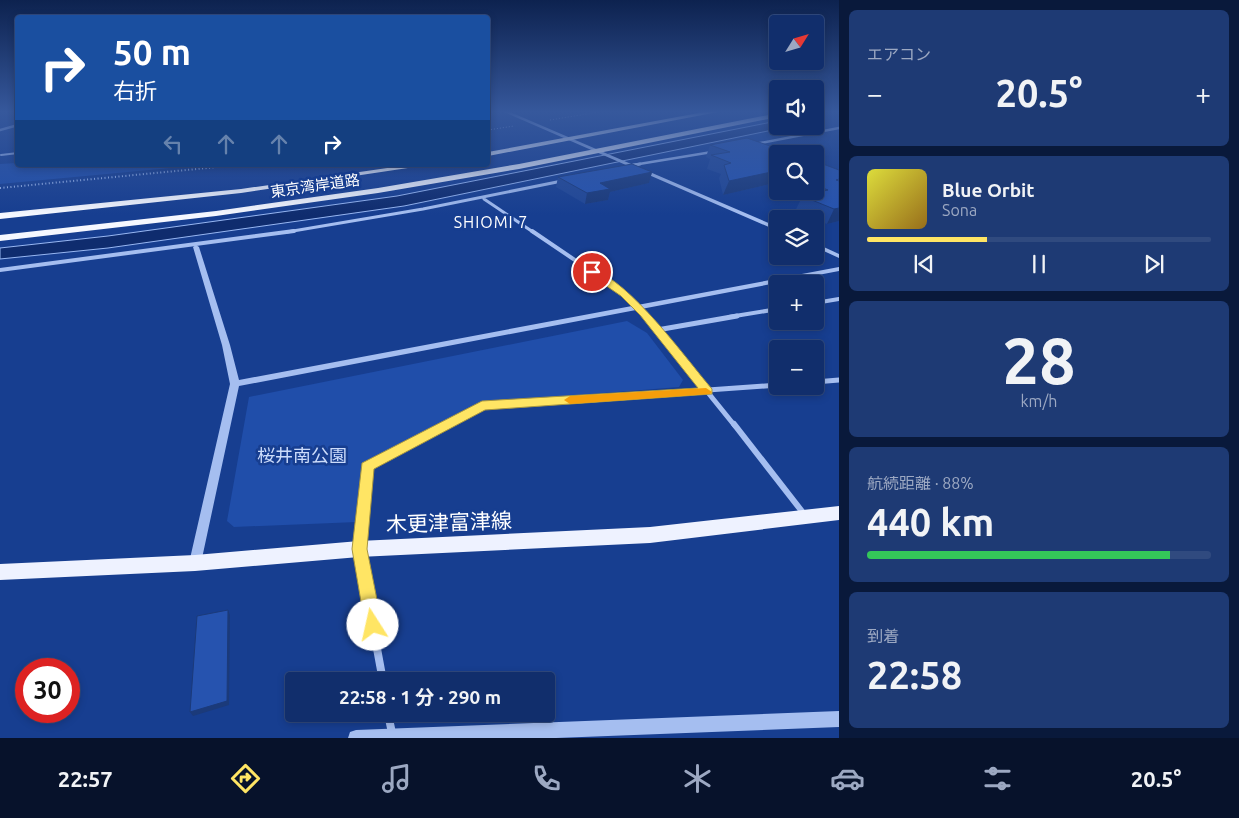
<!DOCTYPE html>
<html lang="ja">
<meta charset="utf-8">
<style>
:root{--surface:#112e6c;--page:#1e3a74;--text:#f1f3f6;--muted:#9ca8c2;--line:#304a7f;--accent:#ffe564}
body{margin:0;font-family:Ubuntu,"Noto Sans JP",sans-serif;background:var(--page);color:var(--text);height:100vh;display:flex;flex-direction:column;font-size:19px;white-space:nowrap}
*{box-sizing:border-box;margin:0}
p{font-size:16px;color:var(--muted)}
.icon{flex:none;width:28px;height:28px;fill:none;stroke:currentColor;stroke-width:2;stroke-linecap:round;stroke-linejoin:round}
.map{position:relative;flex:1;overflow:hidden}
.drawer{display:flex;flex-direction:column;gap:10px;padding:10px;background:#09193b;width:400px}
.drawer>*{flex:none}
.hud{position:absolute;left:15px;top:15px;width:475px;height:152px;border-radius:5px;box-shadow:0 2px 8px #0003,0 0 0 1px var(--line);background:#1a4fa0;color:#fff;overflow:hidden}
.needle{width:32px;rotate:53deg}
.fabs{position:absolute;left:769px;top:15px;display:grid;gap:10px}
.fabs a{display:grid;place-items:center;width:55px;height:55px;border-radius:5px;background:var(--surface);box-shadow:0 2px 8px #0003,0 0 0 1px var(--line);font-size:25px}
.speed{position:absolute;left:15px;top:658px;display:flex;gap:10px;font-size:25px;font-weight:700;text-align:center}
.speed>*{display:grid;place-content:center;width:65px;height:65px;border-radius:50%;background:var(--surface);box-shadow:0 2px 8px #0003,0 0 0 1px var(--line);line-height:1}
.speed .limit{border:8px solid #d22;background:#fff;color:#111}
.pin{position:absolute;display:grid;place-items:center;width:42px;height:42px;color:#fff;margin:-21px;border:2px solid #fff;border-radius:50%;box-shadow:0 1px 5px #0007}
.me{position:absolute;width:55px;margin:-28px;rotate:350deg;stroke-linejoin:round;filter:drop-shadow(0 0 4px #0008)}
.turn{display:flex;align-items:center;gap:18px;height:105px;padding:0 15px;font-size:22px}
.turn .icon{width:65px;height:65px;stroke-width:2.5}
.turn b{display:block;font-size:35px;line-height:42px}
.lanes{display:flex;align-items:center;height:48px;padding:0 15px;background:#0003;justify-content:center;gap:25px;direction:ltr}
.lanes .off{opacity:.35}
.big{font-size:38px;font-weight:700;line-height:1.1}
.drawer .tile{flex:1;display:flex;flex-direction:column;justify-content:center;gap:8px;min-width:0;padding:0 18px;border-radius:8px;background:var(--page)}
.drawer .dial{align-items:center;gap:0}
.dial b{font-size:65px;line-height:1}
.song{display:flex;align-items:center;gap:15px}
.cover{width:60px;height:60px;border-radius:8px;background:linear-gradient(135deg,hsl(60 70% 55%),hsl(40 70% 35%))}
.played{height:5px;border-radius:2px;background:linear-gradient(90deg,var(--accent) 35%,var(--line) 35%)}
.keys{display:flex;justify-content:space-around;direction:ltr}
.heat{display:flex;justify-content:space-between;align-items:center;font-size:28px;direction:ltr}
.charge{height:8px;border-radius:4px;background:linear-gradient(90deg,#34c759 88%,var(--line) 0)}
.trip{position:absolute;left:285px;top:672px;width:270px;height:50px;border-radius:5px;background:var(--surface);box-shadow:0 2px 8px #0003,0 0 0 1px var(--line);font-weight:700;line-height:50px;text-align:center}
.tabs{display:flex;height:80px;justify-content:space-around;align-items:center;background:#07122b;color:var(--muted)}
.tabs .icon{width:35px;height:35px}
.tabs .on{color:var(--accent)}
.tabs b{font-size:22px;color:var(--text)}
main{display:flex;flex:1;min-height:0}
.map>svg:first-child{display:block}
.green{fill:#204eaa}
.water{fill:#0f2c6e;stroke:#98b7f2}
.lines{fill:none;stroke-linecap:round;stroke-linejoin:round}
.path-far1{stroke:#a5bef0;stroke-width:1;stroke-dasharray:1 2;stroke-linecap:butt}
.path{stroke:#a5bef0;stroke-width:2;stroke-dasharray:1 2.5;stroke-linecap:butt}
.service{stroke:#a5bef0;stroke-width:2}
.minor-far5{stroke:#a5bef0;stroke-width:2.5}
.minor-far4{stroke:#a5bef0;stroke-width:3}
.minor-far3{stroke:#a5bef0;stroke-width:4}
.minor-far2{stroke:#a5bef0;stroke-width:5}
.minor-far1{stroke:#a5bef0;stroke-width:6}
.minor{stroke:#a5bef0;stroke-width:8}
.tertiary{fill:#a5bef0;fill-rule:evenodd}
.primary{fill:#eef2ff;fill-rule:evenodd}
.trunk{fill:#f6f8ff;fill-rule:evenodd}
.wall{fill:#214796}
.shaded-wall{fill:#1b3a7a}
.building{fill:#2653af;stroke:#1b3a7a}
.route{fill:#ffe564;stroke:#a69541}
.slow{fill:#f59e0b}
.labels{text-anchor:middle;stroke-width:5;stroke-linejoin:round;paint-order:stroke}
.far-street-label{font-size:15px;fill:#fff;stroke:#173e90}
.far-neighbourhood-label{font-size:16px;letter-spacing:1px;fill:#fff;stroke:#173e90}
.park-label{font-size:18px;fill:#ccdcfb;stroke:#173e90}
.near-street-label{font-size:21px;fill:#fff;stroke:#173e90}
</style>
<main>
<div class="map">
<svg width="839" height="738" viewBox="0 0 839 738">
<rect width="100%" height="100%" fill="#173e90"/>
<!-- green -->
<path class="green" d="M17,163L18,165H203L0,184V164Z
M627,321L647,333L683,380L679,387L480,403L363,465L357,522L234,527L227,521L249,397Z"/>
<!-- water -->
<path class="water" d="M777,121L778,126H792L404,206L108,248L0,259V248L108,236L397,196Z"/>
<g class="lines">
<!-- path-far1 -->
<path class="path-far1" d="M550,120L599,112
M488,130L514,126
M234,165H238"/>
<!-- path -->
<path class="path" d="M0,188L238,165"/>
<!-- service -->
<path class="service" d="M1,155L18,153"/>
<!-- minor-far5 -->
<path class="minor-far5" d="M0,130L18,125
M755,144L839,128
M633,165L712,152"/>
<!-- minor-far4 -->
<path class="minor-far4" d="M629,166L640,164
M484,199L533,232
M287,232L423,209L562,181"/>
<!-- minor-far3 -->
<path class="minor-far3" d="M532,231L625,294L647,317
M0,270L294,231
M815,303L839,299
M729,317L778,309"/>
<!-- minor-far2 -->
<path class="minor-far2" d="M646,316L735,426
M657,330L737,316
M815,382L839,380
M444,426L482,406L778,385"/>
<!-- minor-far1 -->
<path class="minor-far1" d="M734,424L804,514
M362,563L359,549L367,466L447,424"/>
<!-- minor -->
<path class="minor" d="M361,562L383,681
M388,714L392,733"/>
<!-- tertiary -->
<path class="tertiary" d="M504,112H510L778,227V231Z
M815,243L839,254V258L815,247Z
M196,245L199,247L230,345L239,380L839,267V271L239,386L201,563L199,567L195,569L191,567L189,563L230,384L222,345L193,247Z
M839,711V727L556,738H348L350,732L356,730Z"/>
<!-- primary -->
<path class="primary" d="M839,506V520L650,543L359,557L195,571L0,580V564L195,555L359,541L650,527Z"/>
<!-- trunk -->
<path class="trunk" d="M704,112H718L488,156V152Z
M778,113V117L519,169L378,193L216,216L0,241V235L216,211L378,188L519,164Z
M408,165H428L241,193L0,219V213L241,189Z"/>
</g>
<!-- wall -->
<path class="wall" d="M710,145L778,154V187L770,184L723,195L719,178L721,174L707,169L710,159L706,157Z
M815,161L839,170V221L827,224L795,211L802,197L787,191H815Z
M652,172L649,183L610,192L608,200L585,204L556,187L558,177Z"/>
<!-- shaded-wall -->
<path class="shaded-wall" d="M776,171L770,184L723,195L729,181Z
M652,172L649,183L610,192L608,200L585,204L587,193L600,183Z
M839,208V221L827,224L834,209Z
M228,610L230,615L229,705L193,716L190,712Z"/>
<!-- building -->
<path class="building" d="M747,138L793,154H778V171H776L729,181L724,165L731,163L711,155L730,152L710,145Z
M815,161L839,170V179L836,180L839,181V208L834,209L802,196L828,190L815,185Z
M632,164L652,172L600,183L610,189L587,193L558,177Z
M228,610L227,701L190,712L197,616Z"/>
<!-- sky -->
<linearGradient id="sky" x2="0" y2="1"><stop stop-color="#0d224f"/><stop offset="0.52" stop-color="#36589c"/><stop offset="1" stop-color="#36589c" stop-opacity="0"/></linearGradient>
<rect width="839" height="215" fill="url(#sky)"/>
<!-- route -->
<path class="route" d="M592,269C631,282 684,356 712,389V394L485,410L374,469L367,549L382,625L379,631L373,634L366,631L352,549L362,463L482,401L698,388L640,315L621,296L589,274L587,272Z"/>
<!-- slow -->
<path class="slow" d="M706,388L712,392L710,394L570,404L564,400L570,396Z"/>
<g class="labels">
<!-- far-street labels -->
<g class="far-street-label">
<text transform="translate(315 186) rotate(-8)" y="5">東京湾岸道路</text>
</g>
<!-- far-neighbourhood labels -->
<g class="far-neighbourhood-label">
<text x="491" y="228">SHIOMI 7</text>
</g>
<!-- park labels -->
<g class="park-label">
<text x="302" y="462">桜井南公園</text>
</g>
<!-- near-street labels -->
<g class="near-street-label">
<text transform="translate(449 523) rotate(-2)" y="7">木更津富津線</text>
</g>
</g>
</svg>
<div class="fabs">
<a><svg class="needle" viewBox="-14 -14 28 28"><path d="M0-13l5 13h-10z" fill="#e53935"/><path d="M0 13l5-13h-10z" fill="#9ca8c2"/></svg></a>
<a><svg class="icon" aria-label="sound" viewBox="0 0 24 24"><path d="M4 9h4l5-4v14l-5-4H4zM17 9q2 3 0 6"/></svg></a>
<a><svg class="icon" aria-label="search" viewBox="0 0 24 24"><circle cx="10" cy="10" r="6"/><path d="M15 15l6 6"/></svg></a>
<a><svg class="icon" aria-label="layers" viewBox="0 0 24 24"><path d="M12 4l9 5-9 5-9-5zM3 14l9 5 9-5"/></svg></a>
<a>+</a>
<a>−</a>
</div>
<div class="speed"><div class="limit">30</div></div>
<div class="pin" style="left:592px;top:272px;background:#d93025"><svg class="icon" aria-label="arrive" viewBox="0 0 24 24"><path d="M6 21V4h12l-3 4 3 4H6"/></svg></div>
<svg class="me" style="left:373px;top:625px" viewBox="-20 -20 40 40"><circle r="19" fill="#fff"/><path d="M0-13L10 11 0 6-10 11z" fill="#ffe564"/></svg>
<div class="trip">22:58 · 1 分 · 290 m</div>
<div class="hud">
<div class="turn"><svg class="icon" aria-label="right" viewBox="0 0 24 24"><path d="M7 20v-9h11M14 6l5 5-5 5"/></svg><div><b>50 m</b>右折</div></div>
<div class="lanes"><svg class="icon off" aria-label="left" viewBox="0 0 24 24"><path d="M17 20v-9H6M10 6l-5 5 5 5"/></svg><svg class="icon off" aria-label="ahead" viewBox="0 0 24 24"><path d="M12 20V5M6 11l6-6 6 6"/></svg><svg class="icon off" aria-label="ahead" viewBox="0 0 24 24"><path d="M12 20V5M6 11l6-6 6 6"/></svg><svg class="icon" aria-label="right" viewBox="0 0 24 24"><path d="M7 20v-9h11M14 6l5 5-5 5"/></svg></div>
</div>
</div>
<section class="drawer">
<div class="tile"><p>エアコン</p>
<div class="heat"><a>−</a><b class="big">20.5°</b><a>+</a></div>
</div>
<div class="tile">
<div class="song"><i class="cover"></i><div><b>Blue Orbit</b><p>Sona</p></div></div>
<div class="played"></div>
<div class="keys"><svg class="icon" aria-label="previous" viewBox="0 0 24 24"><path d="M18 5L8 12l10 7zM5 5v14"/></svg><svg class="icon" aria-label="pause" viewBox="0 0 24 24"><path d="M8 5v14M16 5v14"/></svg><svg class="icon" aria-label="next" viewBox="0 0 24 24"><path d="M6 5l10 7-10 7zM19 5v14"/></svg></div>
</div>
<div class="tile dial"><b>28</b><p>km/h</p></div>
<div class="tile"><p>航続距離 · 88%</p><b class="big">440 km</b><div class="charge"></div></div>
<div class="tile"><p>到着</p><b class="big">22:58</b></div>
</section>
</main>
<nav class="tabs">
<b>22:57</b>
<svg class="icon on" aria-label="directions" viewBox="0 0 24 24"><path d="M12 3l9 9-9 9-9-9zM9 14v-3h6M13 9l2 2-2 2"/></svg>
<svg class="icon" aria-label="music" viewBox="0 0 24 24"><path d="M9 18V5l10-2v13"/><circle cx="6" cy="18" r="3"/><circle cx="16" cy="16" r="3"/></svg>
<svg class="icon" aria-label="phone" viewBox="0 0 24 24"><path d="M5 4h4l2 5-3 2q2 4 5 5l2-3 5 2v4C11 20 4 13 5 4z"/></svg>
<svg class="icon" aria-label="climate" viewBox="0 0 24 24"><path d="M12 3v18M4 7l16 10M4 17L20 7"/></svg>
<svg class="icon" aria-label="car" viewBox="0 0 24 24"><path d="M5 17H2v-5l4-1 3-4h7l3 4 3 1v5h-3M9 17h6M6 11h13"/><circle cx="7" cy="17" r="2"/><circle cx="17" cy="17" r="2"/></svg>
<svg class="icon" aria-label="filters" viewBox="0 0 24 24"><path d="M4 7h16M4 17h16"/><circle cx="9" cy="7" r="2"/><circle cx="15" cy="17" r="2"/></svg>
<b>20.5°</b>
</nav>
